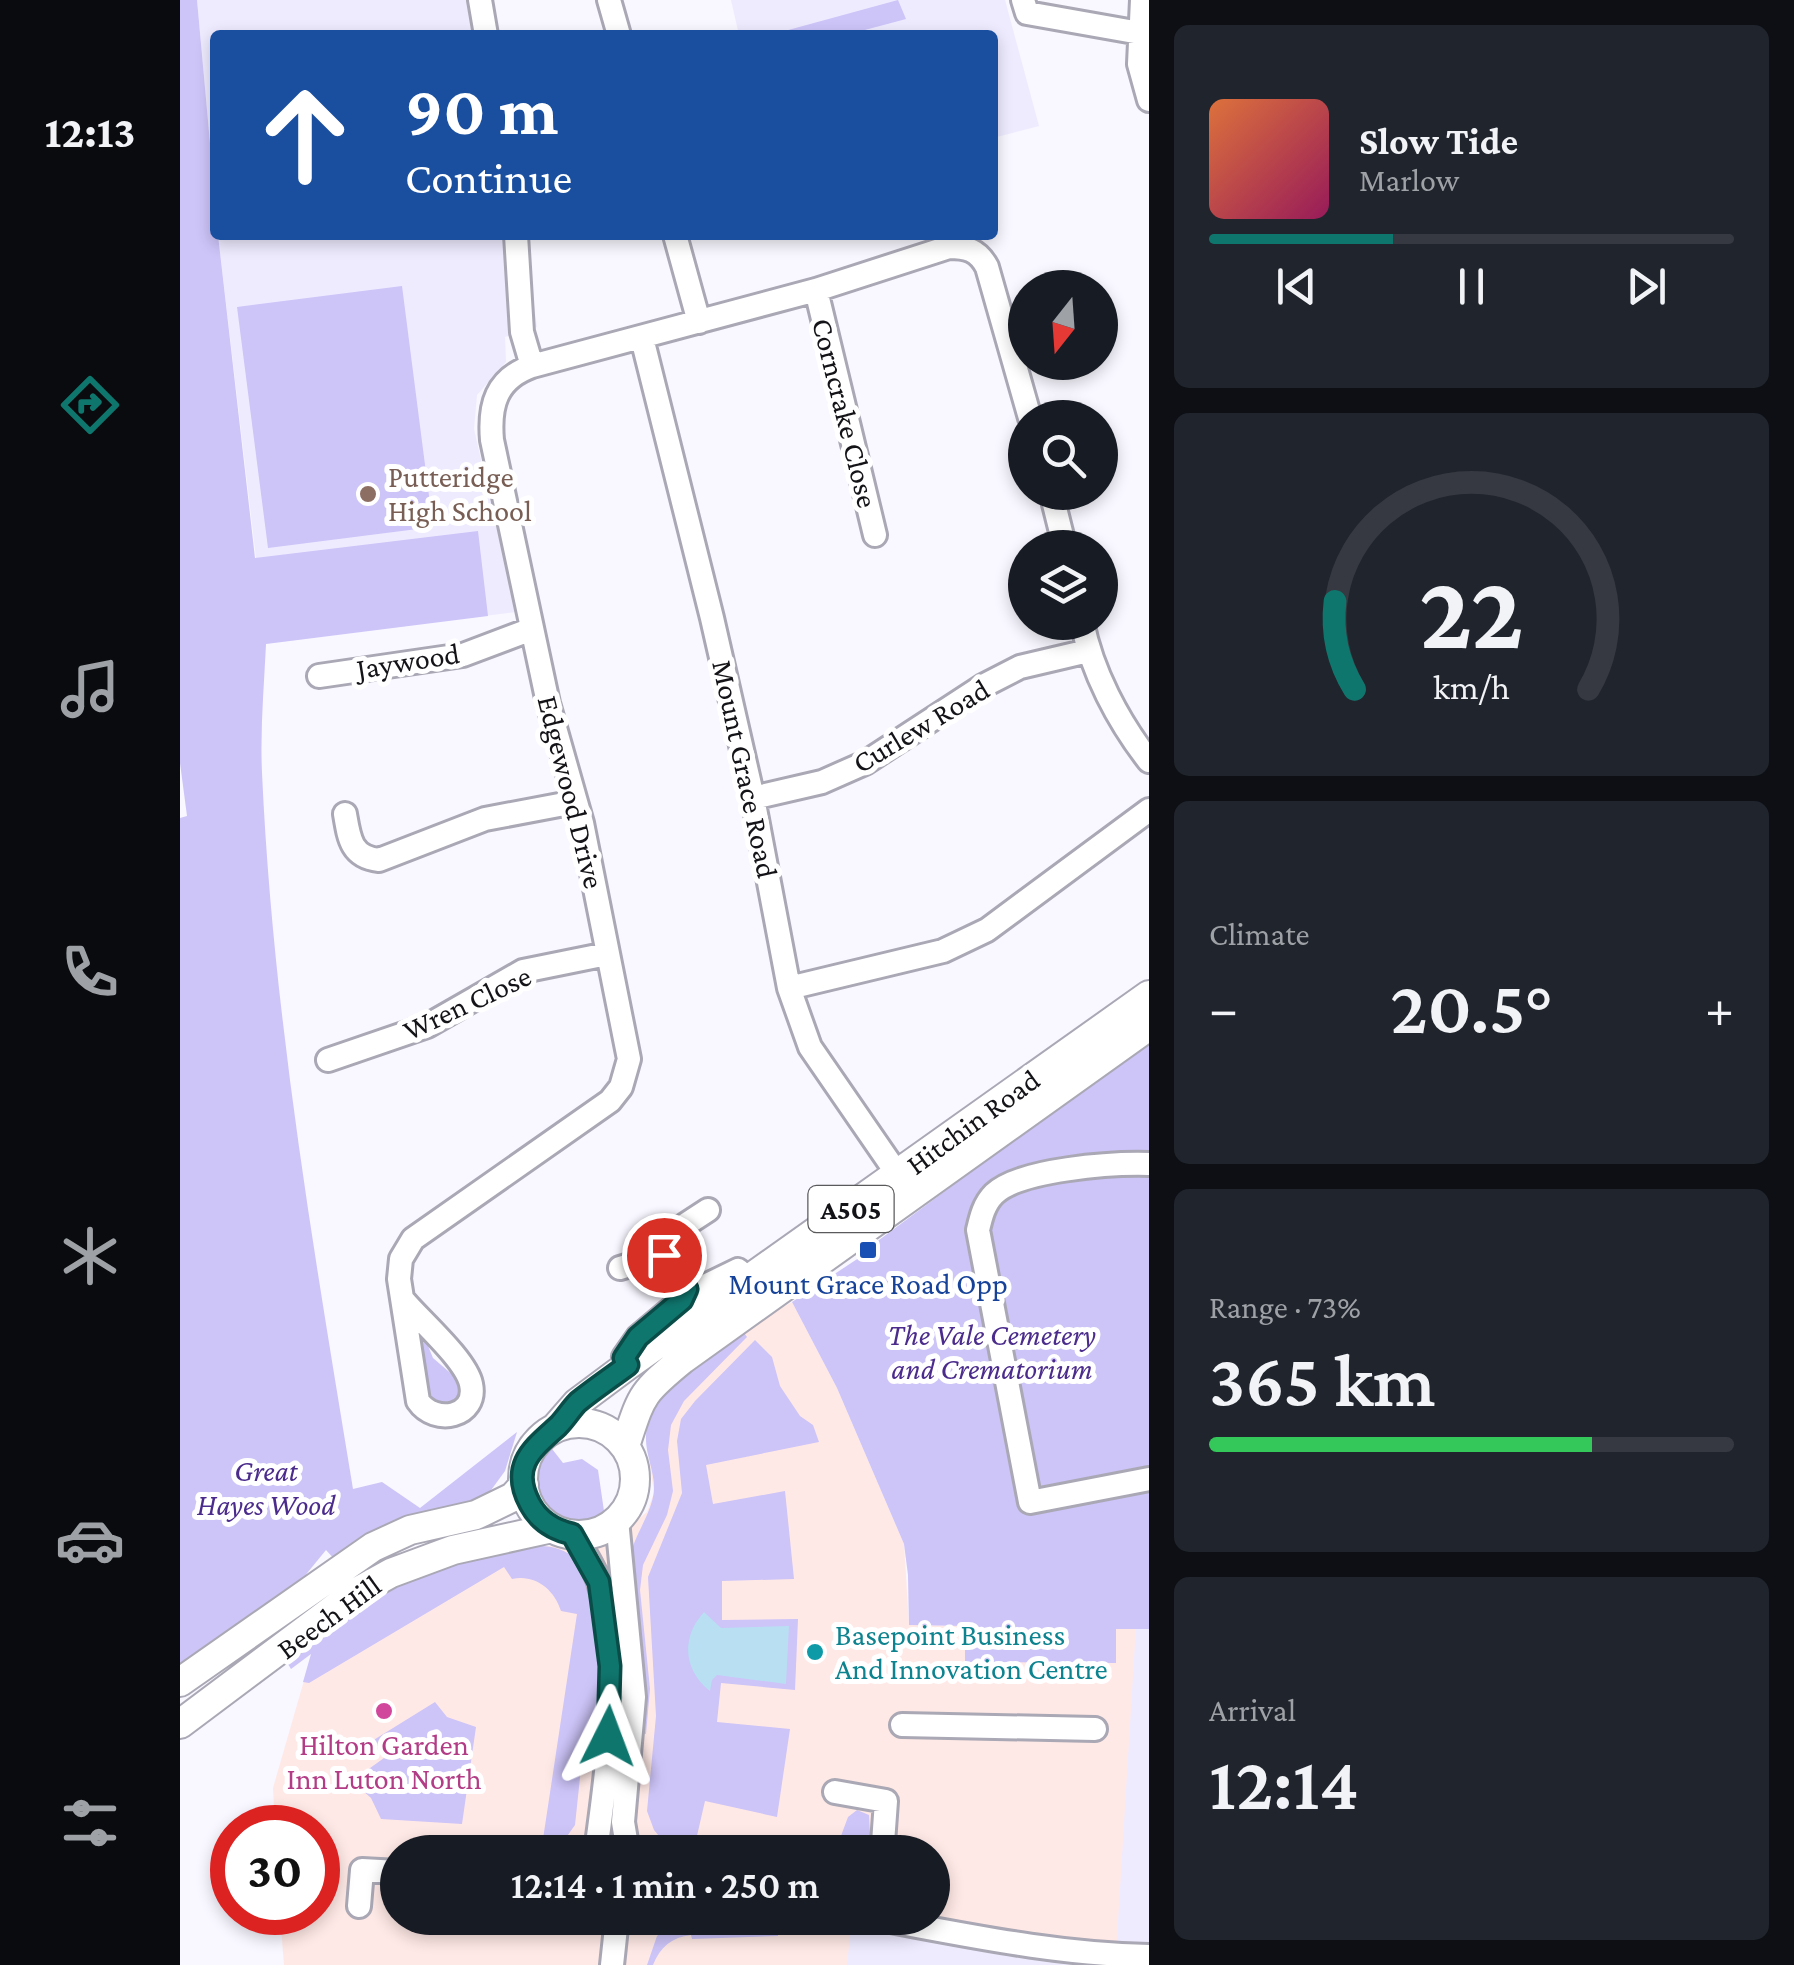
<!DOCTYPE html>
<meta charset="utf-8">
<style>
:root{--surface:#171b24;--page:#20242c;--text:#f1f3f6;--muted:#9ea1a6;--line:#363941;--accent:#0f766e}
body{margin:0;font-family:"Crimson Pro",serif;background:var(--page);color:var(--text);height:100vh;display:flex;flex-direction:column;font-size:38px;white-space:nowrap}
*{box-sizing:border-box;margin:0}
p{font-size:32px;color:var(--muted)}
.icon{flex:none;width:55px;height:55px;fill:none;stroke:currentColor;stroke-width:2;stroke-linecap:round;stroke-linejoin:round}
.map{position:relative;flex:1;overflow:hidden}
.details{display:flex;flex-direction:column;gap:25px;padding:25px;background:#0d0f14;width:645px}
.details>*{flex:none}
.hud{position:absolute;left:30px;top:30px;width:788px;height:210px;border-radius:10px;box-shadow:0 5px 15px #0003;background:#1a4fa0;color:#fff;overflow:hidden}
.needle{width:65px;rotate:197deg}
.tools{position:absolute;left:828px;top:270px;display:grid;gap:20px}
.tools a{display:grid;place-items:center;width:110px;height:110px;border-radius:50%;background:var(--surface);box-shadow:0 5px 15px #0003;font-size:50px}
.speed{position:absolute;left:30px;top:1805px;display:flex;gap:20px;font-size:50px;font-weight:700;text-align:center}
.speed>*{display:grid;place-content:center;width:130px;height:130px;border-radius:50%;background:var(--surface);box-shadow:0 5px 15px #0003;line-height:1}
.speed .limit{border:15px solid #d22;background:#fff;color:#111}
.pin{position:absolute;display:grid;place-items:center;width:85px;height:85px;color:#fff;margin:-42px;border:5px solid #fff;border-radius:50%;box-shadow:0 2px 10px #0007}
.me{position:absolute;width:110px;margin:-55px;rotate:3deg;stroke-linejoin:round;filter:drop-shadow(0 0 8px #0008)}
.turn{display:flex;align-items:center;gap:35px;height:210px;padding:0 30px;font-size:45px}
.turn .icon{width:130px;height:130px;stroke-width:2.5}
.turn b{display:block;font-size:70px;line-height:85px}
.big{font-size:75px;font-weight:600;line-height:1.1}
.details .tile{flex:1;display:flex;flex-direction:column;justify-content:center;gap:15px;min-width:0;padding:0 35px;border-radius:15px;background:var(--page)}
.details .dial{align-items:center;gap:0}
.dial svg{height:260px;overflow:visible;fill:none;stroke:var(--line);stroke-width:7;stroke-linecap:round;text-anchor:middle}
.dial text{fill:var(--text);stroke:none}
.song{display:flex;align-items:center;gap:30px}
.cover{width:120px;height:120px;border-radius:15px;background:linear-gradient(135deg,hsl(20 70% 55%),hsl(330 70% 35%))}
.played{height:10px;border-radius:5px;background:linear-gradient(90deg,var(--accent) 35%,var(--line) 35%)}
.keys{display:flex;justify-content:space-around;direction:ltr}
.heat{display:flex;justify-content:space-between;align-items:center;font-size:55px;direction:ltr}
.charge{height:15px;border-radius:8px;background:linear-gradient(90deg,#34c759 73%,var(--line) 0)}
.trip{position:absolute;left:200px;top:1835px;width:570px;height:100px;border-radius:50px;background:var(--surface);box-shadow:0 5px 15px #0003;font-weight:600;line-height:100px;text-align:center}
main{display:flex;flex:1;min-height:0}
.tab-bar{display:flex;flex-direction:column;width:180px;justify-content:space-around;align-items:center;background:#090b0e;color:var(--muted)}
.tab-bar .icon{width:70px;height:70px}
.tab-bar .current{color:var(--accent)}
.tab-bar b{font-size:45px;color:var(--text)}
.map>svg:first-child{display:block}
.commercial{fill:#ffe9e6;fill-rule:evenodd}
.built{fill:#eeebff}
.green{fill:#cdc4f8}
.water{fill:#b9dff3}
.lines{fill:none;stroke-linecap:round;stroke-linejoin:round}
.minor-casing{stroke:#aaa8b4;stroke-width:28}
.major-casing{stroke:#aaa8b4;stroke-width:32}
.minor{stroke:#fff;stroke-width:22}
.major{stroke:#fff;stroke-width:28}
.route-casing{stroke:#0a4d48;stroke-width:25}
.route{stroke:#0f766e;stroke-width:18}
.education-dot{fill:#8d6e63;stroke:#fff;stroke-width:4}
.transit-dot{fill:#1a4fb4;stroke:#fff;stroke-width:4}
.culture-dot{fill:#0f9aa8;stroke:#fff;stroke-width:4}
.hotel-dot{fill:#d1479c;stroke:#fff;stroke-width:4}
.labels{text-anchor:middle;stroke-width:10;stroke-linejoin:round;paint-order:stroke}
.shield{fill:#fff;stroke:#5a5a5d;stroke-width:2.5}
.shield-label{font-size:28px;font-weight:bold;fill:#141317}
.street-label{font-size:30px;fill:#141317;stroke:#fff}
.education-label{font-size:30px;fill:#785e54;stroke:#fff;text-anchor:start}
.transit-label{font-size:30px;fill:#164399;stroke:#fff}
.park-label{font-size:30px;font-style:italic;fill:#4b2c8c;stroke:#fff}
.culture-label{font-size:30px;fill:#0d838f;stroke:#fff;text-anchor:start}
.hotel-label{font-size:30px;fill:#b23c85;stroke:#fff}
</style>
<main>
<nav class="tab-bar">
<b>12:13</b>
<svg class="icon current" aria-label="directions" viewBox="0 0 24 24"><path d="M12 3l9 9-9 9-9-9zM9 14v-3h6M13 9l2 2-2 2"/></svg>
<svg class="icon" aria-label="music" viewBox="0 0 24 24"><path d="M9 18V5l10-2v13"/><circle cx="6" cy="18" r="3"/><circle cx="16" cy="16" r="3"/></svg>
<svg class="icon" aria-label="phone" viewBox="0 0 24 24"><path d="M5 4h4l2 5-3 2q2 4 5 5l2-3 5 2v4C11 20 4 13 5 4z"/></svg>
<svg class="icon" aria-label="climate" viewBox="0 0 24 24"><path d="M12 3v18M4 7l16 10M4 17L20 7"/></svg>
<svg class="icon" aria-label="car" viewBox="0 0 24 24"><path d="M5 17H2v-5l4-1 3-4h7l3 4 3 1v5h-3M9 17h6M6 11h13"/><circle cx="7" cy="17" r="2"/><circle cx="17" cy="17" r="2"/></svg>
<svg class="icon" aria-label="filters" viewBox="0 0 24 24"><path d="M4 7h16M4 17h16"/><circle cx="9" cy="7" r="2"/><circle cx="15" cy="17" r="2"/></svg>
</nav>
<div class="map">
<svg width="969" height="1965" viewBox="0 0 969 1965">
<rect width="100%" height="100%" fill="#f9f7ff"/>
<!-- commercial -->
<path class="commercial" d="M612,1302L657,1388L724,1544L729,1625L969,1629V1965H104L100,1913L138,1912V1828L95,1827L93,1788L132,1653L358,1546H404L422,1542L444,1531L467,1512L474,1493L466,1437L481,1402L562,1330ZM218,1852H752V1918H218Z"/>
<!-- built -->
<path class="built" d="M17,0H311L316,35H35V198Z
M551,0H825L859,126L813,138L812,35H559Z
M38,235H344L357,327L325,337L326,362L297,395L294,429L336,612L86,643Z
M956,1626L969,1629V1965H667L672,1918H698L936,1955Z"/>
<!-- green -->
<path class="green" d="M0,0H17L35,198V235H38L75,558L298,531L308,616L86,644C84,687 80,730 82,773C93,1014 134,1252 173,1489L202,1482L240,1508L337,1432L325,1471L306,1497L156,1561L146,1550L110,1594L0,1676V818L7,816L0,763Z
M718,0L726,19L666,35H590Z
M222,286L253,527L88,548L57,307Z
M969,1040V1629H936V1663L785,1662V1626L729,1625L728,1575L724,1544L657,1388L612,1302L694,1248L695,1243Z
M234,1323L239,1324L253,1358L282,1383L284,1390L275,1407L250,1405Z
M562,1330L567,1337L504,1401L491,1425L488,1450L493,1491L487,1515L463,1565L460,1590L470,1689L466,1734L461,1733L449,1562C452,1537 472,1515 474,1490C475,1472 465,1454 466,1436C470,1391 530,1354 562,1330Z
M575,1340L592,1357L600,1386L620,1416L633,1425L639,1442L526,1465L533,1504L605,1491L614,1579L542,1581V1620L618,1619L615,1690L541,1683L537,1722L610,1729L597,1817L525,1801L516,1840L571,1852H492L474,1830L467,1811L476,1716L468,1577L502,1493L497,1441L501,1419L515,1401Z
M369,1445L383,1463L402,1459L418,1470L425,1518C374,1544 329,1487 369,1445Z
M347,1546C362,1545 379,1546 392,1556C426,1584 421,1689 419,1730H405L395,1825L385,1839L384,1852H348L351,1838L363,1839L397,1614L381,1611C374,1589 355,1574 332,1579L324,1567L129,1683L123,1682L131,1654L111,1669L105,1659L187,1600L253,1568Z
M255,1702L267,1717L296,1727L282,1824L201,1819L191,1798L172,1781L204,1758L192,1741Z
M677,1810L689,1815L691,1852H655L668,1817Z
M499,1918H545L598,1924V1936L512,1939L511,1935C492,1937 480,1947 473,1965H467L477,1936Z"/>
<!-- water -->
<path class="water" d="M524,1612L541,1628L609,1626L606,1684L537,1675L532,1680L530,1691C503,1670 501,1637 524,1612Z"/>
<g class="lines">
<defs>
<path id="minor" d="M300,0L306,35
M429,0L439,35
M843,0L847,13L960,33
M962,0L959,64L969,100
M336,235L342,332L352,366
M495,235L519,322
M636,290L695,535
M462,338L532,618L573,798L609,988L630,1047L725,1185
M871,492L885,548
M902,622C912,672 938,721 969,761
M139,676L283,655L352,629
M573,798L642,782L685,763L803,686L840,667L908,651
M165,814C169,838 171,857 199,860L305,819L395,802
M609,988L763,951L807,930L969,810
M148,1060L247,1026L343,971L427,954
M969,1164C933,1163 840,1169 814,1194C804,1204 801,1217 798,1230L850,1502L969,1479
M483,1255L505,1225L528,1210
M440,1268L483,1255L508,1291L502,1300L458,1337L444,1357L448,1365
M508,1291L521,1288L558,1270L569,1280
M225,1302C241,1321 286,1360 291,1384C298,1417 255,1426 238,1401L219,1279L221,1259L233,1239L430,1101L441,1087L449,1059L402,823L368,703L312,440C309,405 316,379 352,366L636,290L769,247C787,247 798,250 807,267L850,418
M437,1520L454,1697L443,1822L448,1852
M393,1534C402,1549 413,1565 419,1582C444,1668 427,1766 416,1852
M722,1725L915,1729
M655,1792L706,1801L703,1843L706,1852
M179,1906L182,1870L218,1872
M694,1918C787,1935 874,1954 969,1956
M432,1965L437,1918"/>
<path id="major" d="M343 1479a56 56 0 1 1 112 0a56 56 0 1 1-112 0Z
M376,1427L397,1403L448,1365L969,995
M445,1446C462,1395 460,1394 503,1359L969,1026
M0,1682L193,1547L230,1530L296,1515L333,1497L344,1485
M0,1724L175,1593L211,1573L273,1550L372,1528"/>
</defs>
<!-- minor casing -->
<use href="#minor" class="minor-casing"/>
<!-- major casing -->
<use href="#major" class="major-casing"/>
<!-- minor -->
<use href="#minor" class="minor"/>
<!-- major -->
<use href="#major" class="major"/>
</g>
<g class="lines">
<defs>
<path id="route" d="M428,1736L430,1666L419,1582L392,1534C374,1530 359,1521 350,1504C329,1465 354,1448 378,1426C385,1419 391,1409 398,1402C414,1389 432,1377 448,1365L444,1358L458,1337L502,1300L507,1289L484,1255"/>
</defs>
<!-- route casing -->
<use href="#route" class="route-casing"/>
<!-- route -->
<use href="#route" class="route"/>
</g>
<!-- markers -->
<circle class="education-dot" cx="188" cy="494" r="10"/>
<rect class="transit-dot" x="678" y="1240" width="20" height="20" rx="5"/>
<circle class="culture-dot" cx="635" cy="1652" r="10"/>
<circle class="hotel-dot" cx="204" cy="1711" r="10"/>
<g class="labels">
<!-- shield labels -->
<rect class="shield" x="628.5" y="1186" width="85" height="46" rx="8"/>
<g class="shield-label">
<text x="671" y="1219">A505</text>
</g>
<!-- street labels -->
<g class="street-label">
<text transform="translate(665 413) rotate(76)" y="10">Corncrake Close</text>
<text transform="translate(228 661) rotate(-9)" y="10">Jaywood</text>
<text transform="translate(741 726) rotate(-31)" y="10">Curlew Road</text>
<text transform="translate(565 769) rotate(78)" y="10">Mount Grace Road</text>
<text transform="translate(391 792) rotate(76)" y="10">Edgewood Drive</text>
<text transform="translate(287 1003) rotate(-25)" y="10">Wren Close</text>
<text transform="translate(793 1122) rotate(-36)" y="10">Hitchin Road</text>
<text transform="translate(149 1617) rotate(-36)" y="10">Beech Hill</text>
</g>
<!-- education labels -->
<g class="education-label">
<text x="208" y="487">Putteridge<tspan x="208" dy="34">High School</tspan></text>
</g>
<!-- transit labels -->
<g class="transit-label">
<text x="688" y="1294">Mount Grace Road Opp</text>
</g>
<!-- park labels -->
<g class="park-label">
<text x="812" y="1345">The Vale Cemetery<tspan x="812" dy="34">and Crematorium</tspan></text>
<text x="86" y="1481">Great<tspan x="86" dy="34">Hayes Wood</tspan></text>
</g>
<!-- culture labels -->
<g class="culture-label">
<text x="655" y="1645">Basepoint Business<tspan x="655" dy="34">And Innovation Centre</tspan></text>
</g>
<!-- hotel labels -->
<g class="hotel-label">
<text x="204" y="1755">Hilton Garden<tspan x="204" dy="34">Inn Luton North</tspan></text>
</g>
</g>
</svg>
<div class="tools">
<a><svg class="needle" viewBox="-14 -14 28 28"><path d="M0-13l5 13h-10z" fill="#e53935"/><path d="M0 13l5-13h-10z" fill="#9ea1a6"/></svg></a>
<a><svg class="icon" aria-label="search" viewBox="0 0 24 24"><circle cx="10" cy="10" r="6"/><path d="M15 15l6 6"/></svg></a>
<a><svg class="icon" aria-label="layers" viewBox="0 0 24 24"><path d="M12 4l9 5-9 5-9-5zM3 14l9 5 9-5"/></svg></a>
</div>
<div class="speed"><div class="limit">30</div></div>
<div class="pin" style="left:484px;top:1255px;background:#d93025"><svg class="icon" aria-label="arrive" viewBox="0 0 24 24"><path d="M6 21V4h12l-3 4 3 4H6"/></svg></div>
<svg class="me" style="left:428px;top:1736px" viewBox="-20 -20 40 40"><path d="M0-17L14 15 0 8-14 15z" fill="#0f766e" stroke="#fff" stroke-width="4"/></svg>
<div class="trip">12:14 · 1 min · 250 m</div>
<div class="hud">
<div class="turn"><svg class="icon" aria-label="ahead" viewBox="0 0 24 24"><path d="M12 20V5M6 11l6-6 6 6"/></svg><div><b>90 m</b>Continue</div></div>
</div>
</div>
<section class="details">
<div class="tile">
<div class="song"><i class="cover"></i><div><b>Slow Tide</b><p>Marlow</p></div></div>
<div class="played"></div>
<div class="keys"><svg class="icon" aria-label="previous" viewBox="0 0 24 24"><path d="M18 5L8 12l10 7zM5 5v14"/></svg><svg class="icon" aria-label="pause" viewBox="0 0 24 24"><path d="M8 5v14M16 5v14"/></svg><svg class="icon" aria-label="next" viewBox="0 0 24 24"><path d="M6 5l10 7-10 7zM19 5v14"/></svg></div>
</div>
<div class="tile dial"><svg viewBox="0 0 100 80">
<path d="M14 69A42 42 0 1 1 86 69"/>
<path d="M14 69A42 42 0 0 1 8 42" stroke="#0f766e"/>
<text x="50" y="56" font-size="32" font-weight="700">22</text>
<text x="50" y="72" font-size="11">km/h</text>
</svg></div>
<div class="tile"><p>Climate</p>
<div class="heat"><a>−</a><b class="big">20.5°</b><a>+</a></div>
</div>
<div class="tile"><p>Range · 73%</p><b class="big">365 km</b><div class="charge"></div></div>
<div class="tile"><p>Arrival</p><b class="big">12:14</b></div>
</section>
</main>
